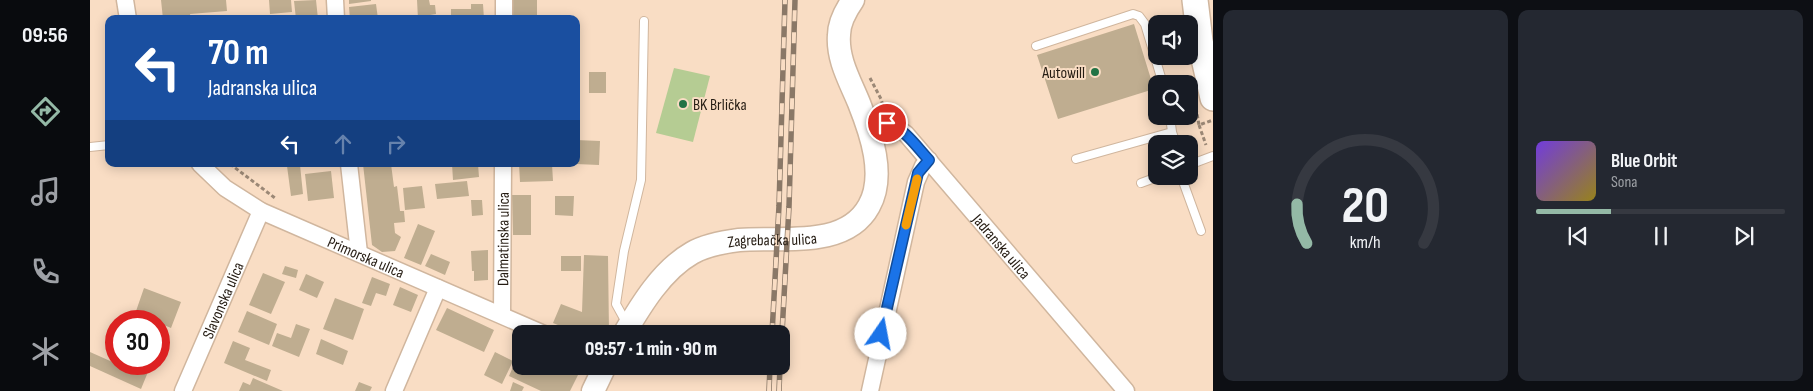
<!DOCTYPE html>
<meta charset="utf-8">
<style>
:root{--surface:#171b24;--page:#242831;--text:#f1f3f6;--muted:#9ea1a6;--line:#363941;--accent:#94b9a6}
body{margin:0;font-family:"Sofia Sans Condensed",sans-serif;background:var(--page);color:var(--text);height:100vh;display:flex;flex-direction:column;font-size:19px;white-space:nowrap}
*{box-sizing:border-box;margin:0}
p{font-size:16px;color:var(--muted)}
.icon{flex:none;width:28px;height:28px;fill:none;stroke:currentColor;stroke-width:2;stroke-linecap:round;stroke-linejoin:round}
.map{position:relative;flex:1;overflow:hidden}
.drawer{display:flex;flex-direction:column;gap:10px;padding:10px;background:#0d0f14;width:600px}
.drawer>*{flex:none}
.guide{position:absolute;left:15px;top:15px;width:475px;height:152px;border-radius:10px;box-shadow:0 2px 12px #0003;background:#1a4fa0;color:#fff;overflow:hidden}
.tools{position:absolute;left:1058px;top:15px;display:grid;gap:10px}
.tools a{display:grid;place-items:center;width:50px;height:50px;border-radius:10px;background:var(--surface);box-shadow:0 2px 12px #0003;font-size:25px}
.speed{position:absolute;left:15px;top:310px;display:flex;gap:10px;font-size:25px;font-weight:700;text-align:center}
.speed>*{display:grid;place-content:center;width:65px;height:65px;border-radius:50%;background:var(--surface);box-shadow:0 2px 12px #0003;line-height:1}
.speed .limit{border:8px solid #d22;background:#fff;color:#111}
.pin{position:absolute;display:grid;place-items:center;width:42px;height:42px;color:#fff;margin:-21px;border:2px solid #fff;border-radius:50%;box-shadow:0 1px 5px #0007}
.me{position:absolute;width:55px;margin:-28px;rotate:12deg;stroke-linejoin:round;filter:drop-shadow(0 0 4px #0008)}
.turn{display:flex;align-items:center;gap:18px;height:105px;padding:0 20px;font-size:22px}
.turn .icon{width:65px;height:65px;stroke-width:2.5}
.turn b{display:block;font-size:35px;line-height:42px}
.lanes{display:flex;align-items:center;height:48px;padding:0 20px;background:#0003;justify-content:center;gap:25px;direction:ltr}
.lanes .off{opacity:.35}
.drawer .widget{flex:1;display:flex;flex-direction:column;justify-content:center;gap:8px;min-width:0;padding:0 18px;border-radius:10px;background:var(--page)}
.drawer .dial{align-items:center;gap:0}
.dial svg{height:130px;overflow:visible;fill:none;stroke:var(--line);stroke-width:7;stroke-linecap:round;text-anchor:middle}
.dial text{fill:var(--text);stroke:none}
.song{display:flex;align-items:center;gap:15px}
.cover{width:60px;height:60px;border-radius:8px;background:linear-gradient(135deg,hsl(260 70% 55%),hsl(50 70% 35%))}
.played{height:5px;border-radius:2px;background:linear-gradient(90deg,var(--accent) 30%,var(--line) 30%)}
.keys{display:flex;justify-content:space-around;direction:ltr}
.drawer .tiles{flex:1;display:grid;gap:10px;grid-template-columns:repeat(2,1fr)}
.trip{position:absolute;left:422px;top:325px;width:278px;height:50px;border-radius:10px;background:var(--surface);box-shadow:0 2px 12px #0003;font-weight:800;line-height:50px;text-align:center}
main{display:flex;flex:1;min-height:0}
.tab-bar{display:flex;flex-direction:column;width:90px;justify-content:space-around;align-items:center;background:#090b0e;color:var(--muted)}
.tab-bar .icon{width:35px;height:35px}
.tab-bar .current{color:var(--accent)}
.tab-bar b{font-size:22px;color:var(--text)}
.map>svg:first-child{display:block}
.green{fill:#b5cc93}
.building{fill:#bfad90}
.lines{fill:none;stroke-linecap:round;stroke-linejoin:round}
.lane-casing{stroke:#d0b69e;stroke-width:10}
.street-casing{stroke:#d0b69e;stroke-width:19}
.secondary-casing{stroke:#d0b69e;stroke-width:25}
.primary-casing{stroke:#d0b69e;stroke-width:28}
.path{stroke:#9b8876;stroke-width:3;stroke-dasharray:4 2.5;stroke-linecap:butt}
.lane{stroke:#fff;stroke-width:8}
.street{stroke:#fff;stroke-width:16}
.secondary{stroke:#fff;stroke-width:22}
.primary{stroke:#fff;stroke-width:25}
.rail-casing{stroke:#8a7867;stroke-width:5.5}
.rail{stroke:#f9ddc4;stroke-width:4;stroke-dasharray:11;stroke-linecap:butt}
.route-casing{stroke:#114b97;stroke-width:12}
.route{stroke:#1a73e8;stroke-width:9}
.slow{stroke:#f59e0b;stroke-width:9}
.poi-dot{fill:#227345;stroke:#f9ddc4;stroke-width:2}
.labels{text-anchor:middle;stroke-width:4;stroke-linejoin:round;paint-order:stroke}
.poi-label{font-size:16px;fill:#251c13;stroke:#f9ddc4;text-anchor:end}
.street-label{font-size:16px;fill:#251c13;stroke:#f9ddc4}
</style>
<main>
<nav class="tab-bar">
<b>09:56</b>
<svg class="icon current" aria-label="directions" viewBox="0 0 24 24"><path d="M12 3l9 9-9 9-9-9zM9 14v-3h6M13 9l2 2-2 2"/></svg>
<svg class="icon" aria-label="music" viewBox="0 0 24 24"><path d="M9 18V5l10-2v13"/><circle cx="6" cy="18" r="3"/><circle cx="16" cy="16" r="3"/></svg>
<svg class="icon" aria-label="phone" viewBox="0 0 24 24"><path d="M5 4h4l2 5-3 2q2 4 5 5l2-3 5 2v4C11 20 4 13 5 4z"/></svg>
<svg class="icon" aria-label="climate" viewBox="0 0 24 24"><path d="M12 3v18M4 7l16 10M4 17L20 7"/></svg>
</nav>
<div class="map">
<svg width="1123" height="391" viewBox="0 0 1123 391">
<rect width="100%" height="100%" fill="#f9ddc4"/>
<!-- green -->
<path class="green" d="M584,68L620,76L603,142L566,133Z"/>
<!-- building -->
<path class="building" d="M71,0H136L137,11L100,14L101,19H73Z
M179,0H201L202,12L180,14Z
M226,0L228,19H206L204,1Z
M259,0H281V1L259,4Z
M327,0H339L340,5H345L346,14L340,15V19H328Z
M420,0H447V19H420Z
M286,4L288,19H260L259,7Z
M381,4H393L394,19H361V9H381Z
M138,15V19H107V17Z
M1044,24L1064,89L968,119L947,55Z
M499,72H516V93H499Z
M486,140L510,141L509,165L486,164Z
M273,164H301L304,187L307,186L310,211H314L315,222L304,223L305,233L311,237L305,251L292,252L282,245Z
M362,164H388L389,177L363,180Z
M429,164H462L463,181L430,182Z
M210,165L213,194L201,196L197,166Z
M241,171L244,198L218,201L215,174Z
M377,181L379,196L347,199L345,184Z
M332,186L335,208L315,210L313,188Z
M422,195H441V235H423Z
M465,196H484L483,216L465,215Z
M381,200H392L393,215L382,216Z
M328,224L345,231L331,265L314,258Z
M398,250V280L384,281V271H382L381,251Z
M341,254L360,262L355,275L335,266Z
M494,255L518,256L519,333L517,334H490L463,323L471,304L492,312Z
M471,256H491V271H471Z
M195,266L208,270L206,278L192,274Z
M173,273L195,282L181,314L159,305Z
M216,274L234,282L227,298L209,290Z
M282,277L300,284L296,296L286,293L281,306L272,303Z
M310,287L328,295L321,312L303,305Z
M54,288L91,302L81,328L69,323V321H64L45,314Z
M245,298L274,309L263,340L233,329Z
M357,308L404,330L394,352L346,330Z
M157,311L187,324L179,345L148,332Z
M206,324L220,329L209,357L182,346L187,333L201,338Z
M231,339L258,351L253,365L226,354Z
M143,341L160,348L155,360L181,370L177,381L134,363Z
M431,349V366H486L491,369L480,391H451L419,376Z
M0,352L36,368L38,364H54L60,367L51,389L0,366Z
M405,352L423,361L412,384L394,375Z
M163,378L193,391H149L153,382L160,385Z
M269,382L282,387L280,391H265Z
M423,382L434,387L432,391H420Z"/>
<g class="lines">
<defs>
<path id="lane" d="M946,46L1043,14L1049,16L1055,24L1073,84
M1080,116L1082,132L1086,144
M0,147L19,145
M986,159L1082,132
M1099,165L1123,156
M1091,176L1111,231
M1051,183L1070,176
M537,324L526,304L534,251L551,180L554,21"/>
<g id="street">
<path d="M35,0L38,19"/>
<path d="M245,0L246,19"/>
<path d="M414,19V0"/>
<path id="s1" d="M778,128C796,121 801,122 816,134L1036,391"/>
<path id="s2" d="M110,164L135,188L171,211L454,334"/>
<path d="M259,164L269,253"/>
<path id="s3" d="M412,315L413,164"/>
<path id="s4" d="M93,391L171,211"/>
<path d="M304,391L348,288"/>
<path d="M780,391L826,182L833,166L839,160"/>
</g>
<g id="secondary">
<path id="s5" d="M534,334C551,305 572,270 602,253C616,245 633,242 649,240C689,236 755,250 779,206C796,176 781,133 769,103C760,81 747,59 749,35C749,22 756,10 763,0"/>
<path d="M503,391L515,366"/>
</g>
<path id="primary" d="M1105,0L1110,41L1123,98"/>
</defs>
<!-- lane casing -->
<use href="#lane" class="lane-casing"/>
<!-- street casing -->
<use href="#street" class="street-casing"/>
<!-- secondary casing -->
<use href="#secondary" class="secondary-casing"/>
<!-- primary casing -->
<use href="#primary" class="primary-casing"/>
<!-- path -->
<path class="path" d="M780,78L791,99L794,109
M1106,108L1109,125L1123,120
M1109,125L1116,145
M140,164L185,198
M469,329L480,334"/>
<!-- lane -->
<use href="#lane" class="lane"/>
<!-- street -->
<use href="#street" class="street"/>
<!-- secondary -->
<use href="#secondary" class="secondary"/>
<!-- primary -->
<use href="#primary" class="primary"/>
<defs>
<path id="rail" d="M682,334L689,206L695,0
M691,351L699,207L705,0
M679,391L680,366
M689,391L690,366"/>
</defs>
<!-- rail casing -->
<use href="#rail" class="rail-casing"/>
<!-- rail -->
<use href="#rail" class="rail"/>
</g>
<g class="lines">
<defs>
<path id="route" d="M791,334L828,173L839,160C826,146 815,129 797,123"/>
</defs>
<!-- route casing -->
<use href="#route" class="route-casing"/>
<!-- route -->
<use href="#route" class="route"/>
<!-- slow -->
<path class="slow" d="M816,225L827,179"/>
</g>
<!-- markers -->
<g class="poi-dot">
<circle cx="1005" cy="72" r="5"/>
<circle cx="593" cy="104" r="5"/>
</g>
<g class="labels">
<!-- poi labels -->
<g class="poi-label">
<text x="995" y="78">Autowill</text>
<text x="603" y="110" text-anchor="start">BK Brlička</text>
</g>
<!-- street labels -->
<g class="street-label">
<text dy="6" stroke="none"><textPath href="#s3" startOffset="76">Dalmatinska ulica</textPath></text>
<text dy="6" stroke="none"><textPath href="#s5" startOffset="189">Zagrebačka ulica</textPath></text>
<text dy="6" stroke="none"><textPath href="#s1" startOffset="189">Jadranska ulica</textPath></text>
<text dy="6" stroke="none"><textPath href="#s2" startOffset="192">Primorska ulica</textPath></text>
<text dy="6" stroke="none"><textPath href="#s4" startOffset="99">Slavonska ulica</textPath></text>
</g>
</g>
</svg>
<div class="tools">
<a><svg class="icon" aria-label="sound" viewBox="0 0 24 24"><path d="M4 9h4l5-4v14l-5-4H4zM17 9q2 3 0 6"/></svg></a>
<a><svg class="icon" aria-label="search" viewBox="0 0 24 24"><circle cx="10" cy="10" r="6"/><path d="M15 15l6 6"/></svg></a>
<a><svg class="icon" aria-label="layers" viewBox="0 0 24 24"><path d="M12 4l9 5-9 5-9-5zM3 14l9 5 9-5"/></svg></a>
</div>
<div class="speed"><div class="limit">30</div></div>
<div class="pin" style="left:797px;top:123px;background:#d93025"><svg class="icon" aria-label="arrive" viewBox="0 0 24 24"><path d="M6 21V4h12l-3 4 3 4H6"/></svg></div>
<svg class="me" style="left:791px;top:334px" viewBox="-20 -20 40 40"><circle r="19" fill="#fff"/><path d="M0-13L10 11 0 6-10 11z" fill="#1a73e8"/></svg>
<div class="trip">09:57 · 1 min · 90 m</div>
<div class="guide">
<div class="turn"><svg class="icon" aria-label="left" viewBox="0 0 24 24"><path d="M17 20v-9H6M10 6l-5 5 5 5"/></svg><div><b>70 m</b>Jadranska ulica</div></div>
<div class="lanes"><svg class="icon" aria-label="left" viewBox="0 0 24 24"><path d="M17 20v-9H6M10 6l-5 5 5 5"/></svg><svg class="icon off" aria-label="ahead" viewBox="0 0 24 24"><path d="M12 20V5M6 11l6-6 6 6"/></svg><svg class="icon off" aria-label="right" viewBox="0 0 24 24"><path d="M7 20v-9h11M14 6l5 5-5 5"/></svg></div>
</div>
</div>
<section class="drawer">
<div class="tiles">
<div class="widget dial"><svg viewBox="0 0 100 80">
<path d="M14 69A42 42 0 1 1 86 69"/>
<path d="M14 69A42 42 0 0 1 8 45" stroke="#94b9a6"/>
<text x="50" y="56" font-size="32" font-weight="700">20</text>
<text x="50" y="72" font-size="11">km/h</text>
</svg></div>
<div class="widget">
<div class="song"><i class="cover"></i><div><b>Blue Orbit</b><p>Sona</p></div></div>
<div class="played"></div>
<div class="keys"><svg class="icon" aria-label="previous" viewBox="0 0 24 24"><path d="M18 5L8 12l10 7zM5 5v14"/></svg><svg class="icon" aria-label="pause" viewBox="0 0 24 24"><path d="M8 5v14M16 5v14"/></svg><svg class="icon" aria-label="next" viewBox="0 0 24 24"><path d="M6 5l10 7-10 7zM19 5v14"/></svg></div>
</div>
</div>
</section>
</main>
